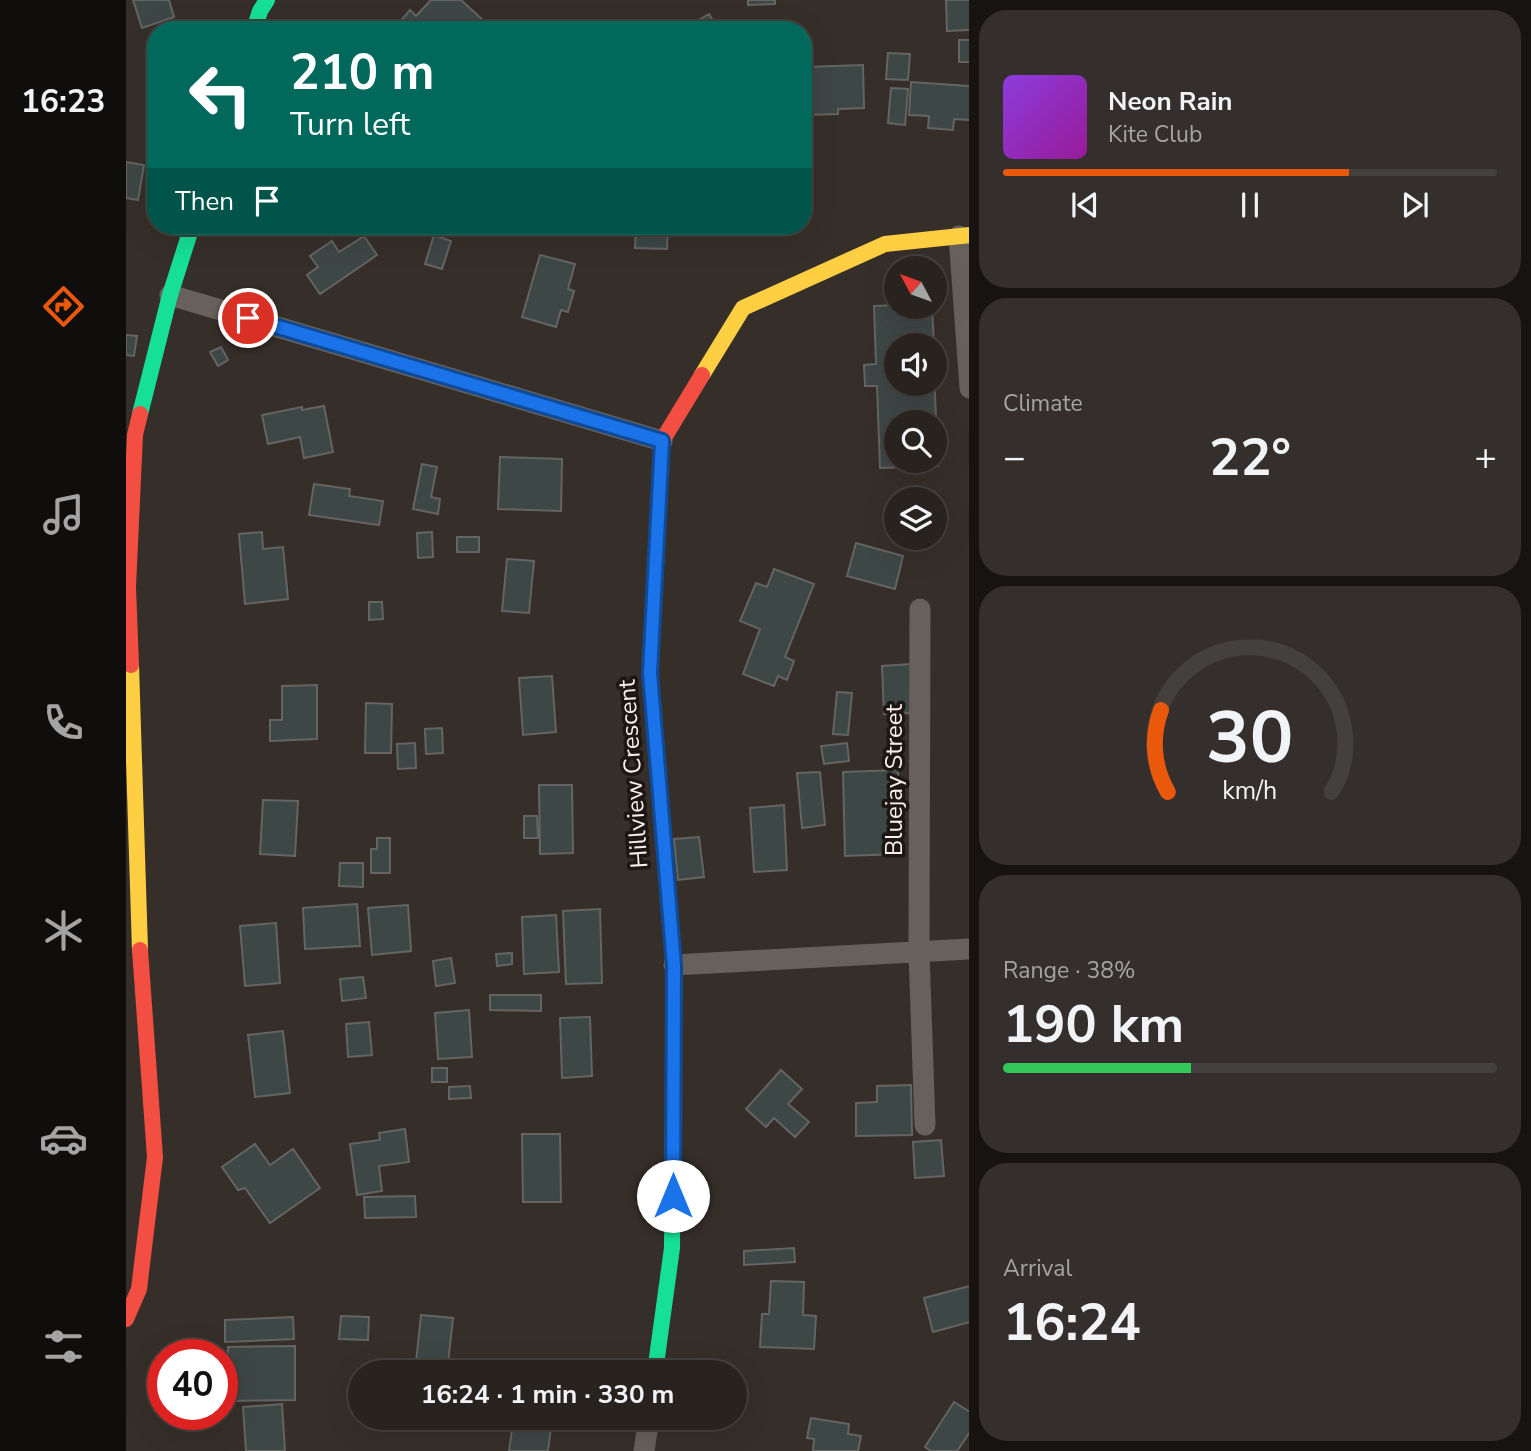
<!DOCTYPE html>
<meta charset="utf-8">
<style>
:root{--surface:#28231f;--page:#342f2c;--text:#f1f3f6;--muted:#a5a4a4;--line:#44403d;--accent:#ea580c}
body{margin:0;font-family:"Nunito Sans",sans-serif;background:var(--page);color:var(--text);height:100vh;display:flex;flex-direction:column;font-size:26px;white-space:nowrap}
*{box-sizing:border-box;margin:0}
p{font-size:23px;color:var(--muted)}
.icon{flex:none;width:38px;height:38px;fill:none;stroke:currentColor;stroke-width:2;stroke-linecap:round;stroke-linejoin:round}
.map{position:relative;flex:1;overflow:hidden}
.side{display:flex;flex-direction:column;gap:10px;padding:10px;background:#161311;width:562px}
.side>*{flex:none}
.guide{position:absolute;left:21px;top:21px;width:665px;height:214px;border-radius:28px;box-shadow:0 7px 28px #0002,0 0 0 2px var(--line);background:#00695c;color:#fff;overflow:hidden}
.needle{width:46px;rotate:311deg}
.controls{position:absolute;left:758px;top:256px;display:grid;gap:14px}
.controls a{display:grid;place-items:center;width:63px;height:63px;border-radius:50%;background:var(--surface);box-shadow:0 7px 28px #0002,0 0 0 2px var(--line);font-size:35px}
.speed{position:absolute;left:21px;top:1339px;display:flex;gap:14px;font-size:35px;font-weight:700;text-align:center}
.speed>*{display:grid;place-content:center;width:91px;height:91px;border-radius:50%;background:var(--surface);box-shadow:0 7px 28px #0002,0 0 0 2px var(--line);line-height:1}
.speed .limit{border:10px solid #d22;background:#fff;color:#111}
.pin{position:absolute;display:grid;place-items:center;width:60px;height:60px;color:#fff;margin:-30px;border:4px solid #fff;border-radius:50%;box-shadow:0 2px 7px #0007}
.me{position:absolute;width:77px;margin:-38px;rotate:0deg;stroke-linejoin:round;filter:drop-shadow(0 0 5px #0008)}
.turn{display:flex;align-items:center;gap:24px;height:147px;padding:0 28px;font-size:32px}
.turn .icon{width:91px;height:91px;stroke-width:2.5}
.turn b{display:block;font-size:49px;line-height:60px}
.then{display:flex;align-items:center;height:66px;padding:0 28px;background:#0003;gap:14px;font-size:26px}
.big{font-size:52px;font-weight:700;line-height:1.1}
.side .tile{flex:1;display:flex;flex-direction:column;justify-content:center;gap:10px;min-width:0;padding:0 24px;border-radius:28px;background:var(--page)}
.side .dial{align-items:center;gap:0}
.dial svg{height:182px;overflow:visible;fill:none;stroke:var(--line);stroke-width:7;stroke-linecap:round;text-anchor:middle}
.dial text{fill:var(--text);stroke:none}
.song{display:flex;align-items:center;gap:21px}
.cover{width:84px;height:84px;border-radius:10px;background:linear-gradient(135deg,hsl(270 70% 55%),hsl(300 70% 35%))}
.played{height:7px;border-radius:4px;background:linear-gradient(90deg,var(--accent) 70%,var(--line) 70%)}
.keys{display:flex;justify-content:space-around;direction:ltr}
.heat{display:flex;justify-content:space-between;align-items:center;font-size:38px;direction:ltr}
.charge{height:10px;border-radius:5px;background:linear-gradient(90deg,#34c759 38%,var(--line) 0)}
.trip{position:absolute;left:222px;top:1360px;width:399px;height:70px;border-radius:35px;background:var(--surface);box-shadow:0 7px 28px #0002,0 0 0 2px var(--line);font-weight:700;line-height:70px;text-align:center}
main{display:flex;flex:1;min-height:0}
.menu{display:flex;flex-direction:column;width:126px;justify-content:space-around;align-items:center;background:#100e0c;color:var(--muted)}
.menu .icon{width:49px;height:49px}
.menu .current{color:var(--accent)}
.menu b{font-size:32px;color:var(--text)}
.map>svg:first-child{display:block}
.building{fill:#3d4746;stroke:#646462;stroke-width:2;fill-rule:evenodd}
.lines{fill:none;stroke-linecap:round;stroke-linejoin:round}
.street{stroke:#68605a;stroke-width:21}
.fast{stroke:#16e098;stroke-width:16}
.slow{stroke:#ffcf43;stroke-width:16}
.jam{stroke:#f24e42;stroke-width:16}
.route-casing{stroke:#114b97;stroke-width:18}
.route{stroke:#1a73e8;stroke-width:12}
.labels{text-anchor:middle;stroke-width:7;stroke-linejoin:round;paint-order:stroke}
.street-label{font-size:24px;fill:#f9f0ea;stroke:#1d1713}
</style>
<main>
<nav class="menu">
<b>16:23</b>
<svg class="icon current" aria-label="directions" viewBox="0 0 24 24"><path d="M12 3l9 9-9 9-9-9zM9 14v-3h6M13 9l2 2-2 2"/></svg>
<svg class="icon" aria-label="music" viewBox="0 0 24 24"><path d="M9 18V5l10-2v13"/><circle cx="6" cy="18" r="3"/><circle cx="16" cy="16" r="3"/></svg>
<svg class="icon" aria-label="phone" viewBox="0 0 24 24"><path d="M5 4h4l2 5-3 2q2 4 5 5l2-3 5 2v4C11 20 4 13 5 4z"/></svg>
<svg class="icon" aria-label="climate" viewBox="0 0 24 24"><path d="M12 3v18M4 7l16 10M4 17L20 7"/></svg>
<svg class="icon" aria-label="car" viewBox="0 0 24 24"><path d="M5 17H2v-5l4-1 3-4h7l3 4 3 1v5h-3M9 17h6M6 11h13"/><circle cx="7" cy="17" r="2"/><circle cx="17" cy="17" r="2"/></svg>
<svg class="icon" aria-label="filters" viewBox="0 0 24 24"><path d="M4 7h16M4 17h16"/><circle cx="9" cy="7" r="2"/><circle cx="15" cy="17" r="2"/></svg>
</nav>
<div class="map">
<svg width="844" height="1451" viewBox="0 0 844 1451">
<rect width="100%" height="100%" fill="#362f29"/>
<!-- building -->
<path class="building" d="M7,0H43L48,17L16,28Z
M305,0H335L359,22L352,30H267L284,10L290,16Z
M622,0H649V4L622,5Z
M820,0H844V30L821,31Z
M583,14L592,30L557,29Z
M833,40H844V62H833Z
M762,53L784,54L782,80L760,79Z
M737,65L738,108L712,109V114L680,115L679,67Z
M785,82L844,86V120L828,119L827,130L802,128L803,116L783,115Z
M765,88L782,89L779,125L762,123Z
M0,162L18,165L12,200L0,198Z
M510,226H542L541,249L509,248Z
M308,235L325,241L316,269L299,264Z
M238,236L251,255L194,294L181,275L192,267L184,256L206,241L213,252Z
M414,255L449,264L442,289L448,291L442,312L435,310L430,327L396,317Z
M770,305L806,306L808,345H770V383H808V371L812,466L754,468L751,386H739L738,365L750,364L748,306ZM770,422H808V460H770Z
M0,335L11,336L8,356L0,355Z
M95,347L102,360L92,366L84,352Z
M198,406L207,452L178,458L174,437L142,444L136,415L176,407V410Z
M374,457L436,459L435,511L372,509Z
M296,464L311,467L305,497L314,499L312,514L287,509Z
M188,484L224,489L223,496L257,501L253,525L183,515Z
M136,532L137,549L157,547L162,599L119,604L113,534Z
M306,532L307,557L292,558L291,533Z
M331,537H353V552H331Z
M730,543L777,556L769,589L721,576Z
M381,559L408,561L403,613L376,611Z
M648,569L688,584L659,657L668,661L661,680L652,676L648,686L617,674L634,629L614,621L630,583L641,587Z
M243,602H256L257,619L243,620Z
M786,664L788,713L758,714L756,666Z
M426,676L430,732L397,735L393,678Z
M191,685V739L144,741V720H156V686Z
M711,692L726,693L722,735L707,734Z
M240,703L266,704L265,753H239Z
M316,728L317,753L300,754L299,729Z
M289,743L290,768L272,769L271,744Z
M721,743L723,761L698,764L695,746Z
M772,770L773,854L719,856L717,772Z
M694,772L699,825L676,828L671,773Z
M413,785H446L447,853L414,854Z
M137,800L172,801L169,856L134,854Z
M658,805L661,870L628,872L624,808Z
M398,816H411L412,838H398Z
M573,837L578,877L552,880L548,839Z
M251,838H264V873H245V849H251Z
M214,863H237V887L213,886Z
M231,904L234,946L179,949L177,908Z
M282,905L285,951L246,955L242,908Z
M474,909L476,983L440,984L437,911Z
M430,915L433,972L398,974L396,917Z
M150,923L154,983L119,986L114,926Z
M386,953V964L371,966L370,954Z
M325,958L329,983L310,986L307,961Z
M237,977L240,998L216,1001L214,979Z
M364,995H415V1011L364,1010Z
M343,1010L346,1057L312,1059L309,1013Z
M464,1017L466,1076L436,1078L434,1018Z
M243,1022L246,1055L222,1057L220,1024Z
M157,1031L164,1093L129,1097L122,1035Z
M306,1068H321V1082H306Z
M655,1070L676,1089L662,1104L683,1122L669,1137L648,1118L640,1127L620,1109Z
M785,1085L786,1135L730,1136V1103L751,1102V1086Z
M344,1086L345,1098L323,1099V1087Z
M279,1129L283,1162L253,1166L256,1191L231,1195L224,1144L254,1140L253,1133Z
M396,1134H434L435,1202H397Z
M815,1140L818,1176L789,1178L787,1142Z
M129,1144L144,1165L167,1149L194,1188L144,1223L119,1188L112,1190L96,1167Z
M289,1196L290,1217L239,1218L238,1197Z
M668,1248L669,1262L618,1265V1251Z
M645,1281L678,1282L677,1315L690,1316L688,1349L634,1347L636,1314H643Z
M844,1286V1322L807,1332L798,1298Z
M295,1315L327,1318L321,1372H289Z
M215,1316L243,1317L242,1340L213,1339Z
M167,1317L168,1339L99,1342V1320Z
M169,1346V1400L102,1401V1347Z
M828,1402L844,1412V1432L831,1451H805L799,1447Z
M156,1404L159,1451H120L117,1407Z
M685,1418L723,1424L722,1434L735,1436L732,1451H687L688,1439L681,1438Z
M387,1422L425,1427L422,1451H383Z"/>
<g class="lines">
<!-- street -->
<path class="street" d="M833,236L844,388
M44,295L536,441
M794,609L793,952L799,1125
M548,965L844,949
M518,1451L523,1418"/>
<!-- fast -->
<path class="fast" d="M128,30L134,11L141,0
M14,414L44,295L66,226
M525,652L524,673L548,965L546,1248L529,1372"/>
<!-- slow -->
<path class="slow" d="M576,375L617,308L759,244L844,235
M5,665L14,950"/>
<!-- jam -->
<path class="jam" d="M525,652L536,441L576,375
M5,665L2,587L9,435L14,414
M0,1319L13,1289L29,1157L14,950"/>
</g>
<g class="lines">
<defs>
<path id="route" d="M122,318L536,441L524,673L548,965L547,1196"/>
</defs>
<!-- route casing -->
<use href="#route" class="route-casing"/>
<!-- route -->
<use href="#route" class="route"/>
</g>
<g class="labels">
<!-- street labels -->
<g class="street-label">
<text transform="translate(507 774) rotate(-94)" y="8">Hillview Crescent</text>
<text transform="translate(768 780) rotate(-90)" y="8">Bluejay Street</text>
</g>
</g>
</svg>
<div class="controls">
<a><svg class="needle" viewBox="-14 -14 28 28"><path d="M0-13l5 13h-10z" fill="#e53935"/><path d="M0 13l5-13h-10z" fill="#a5a4a4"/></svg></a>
<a><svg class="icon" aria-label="sound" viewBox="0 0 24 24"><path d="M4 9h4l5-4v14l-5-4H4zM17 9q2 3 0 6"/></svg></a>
<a><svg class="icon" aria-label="search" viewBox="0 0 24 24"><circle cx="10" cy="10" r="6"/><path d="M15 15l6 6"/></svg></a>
<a><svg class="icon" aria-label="layers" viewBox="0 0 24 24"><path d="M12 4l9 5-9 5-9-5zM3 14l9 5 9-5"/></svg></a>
</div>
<div class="speed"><div class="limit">40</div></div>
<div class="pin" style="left:122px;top:318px;background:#d93025"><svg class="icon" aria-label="arrive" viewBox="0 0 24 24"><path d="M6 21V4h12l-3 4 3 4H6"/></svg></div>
<svg class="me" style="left:547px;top:1196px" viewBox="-20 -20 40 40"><circle r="19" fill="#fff"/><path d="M0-13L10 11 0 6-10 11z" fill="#1a73e8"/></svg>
<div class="trip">16:24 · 1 min · 330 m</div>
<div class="guide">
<div class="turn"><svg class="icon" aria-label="left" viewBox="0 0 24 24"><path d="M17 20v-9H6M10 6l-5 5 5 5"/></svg><div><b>210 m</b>Turn left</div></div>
<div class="then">Then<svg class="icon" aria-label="arrive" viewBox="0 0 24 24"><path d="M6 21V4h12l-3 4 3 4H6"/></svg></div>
</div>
</div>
<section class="side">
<div class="tile">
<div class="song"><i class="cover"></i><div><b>Neon Rain</b><p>Kite Club</p></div></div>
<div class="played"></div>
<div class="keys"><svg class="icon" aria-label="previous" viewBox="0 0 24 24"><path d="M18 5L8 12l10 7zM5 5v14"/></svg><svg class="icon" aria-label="pause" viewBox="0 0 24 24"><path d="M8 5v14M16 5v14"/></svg><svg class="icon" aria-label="next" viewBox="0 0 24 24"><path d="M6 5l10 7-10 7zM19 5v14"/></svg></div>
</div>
<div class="tile"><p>Climate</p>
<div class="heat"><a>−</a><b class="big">22°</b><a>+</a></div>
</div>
<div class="tile dial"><svg viewBox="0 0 100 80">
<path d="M14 69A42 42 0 1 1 86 69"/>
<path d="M14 69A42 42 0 0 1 11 33" stroke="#ea580c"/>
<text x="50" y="56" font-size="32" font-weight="700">30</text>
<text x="50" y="72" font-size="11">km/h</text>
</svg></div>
<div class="tile"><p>Range · 38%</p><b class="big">190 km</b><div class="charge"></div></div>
<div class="tile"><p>Arrival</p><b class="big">16:24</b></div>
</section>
</main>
